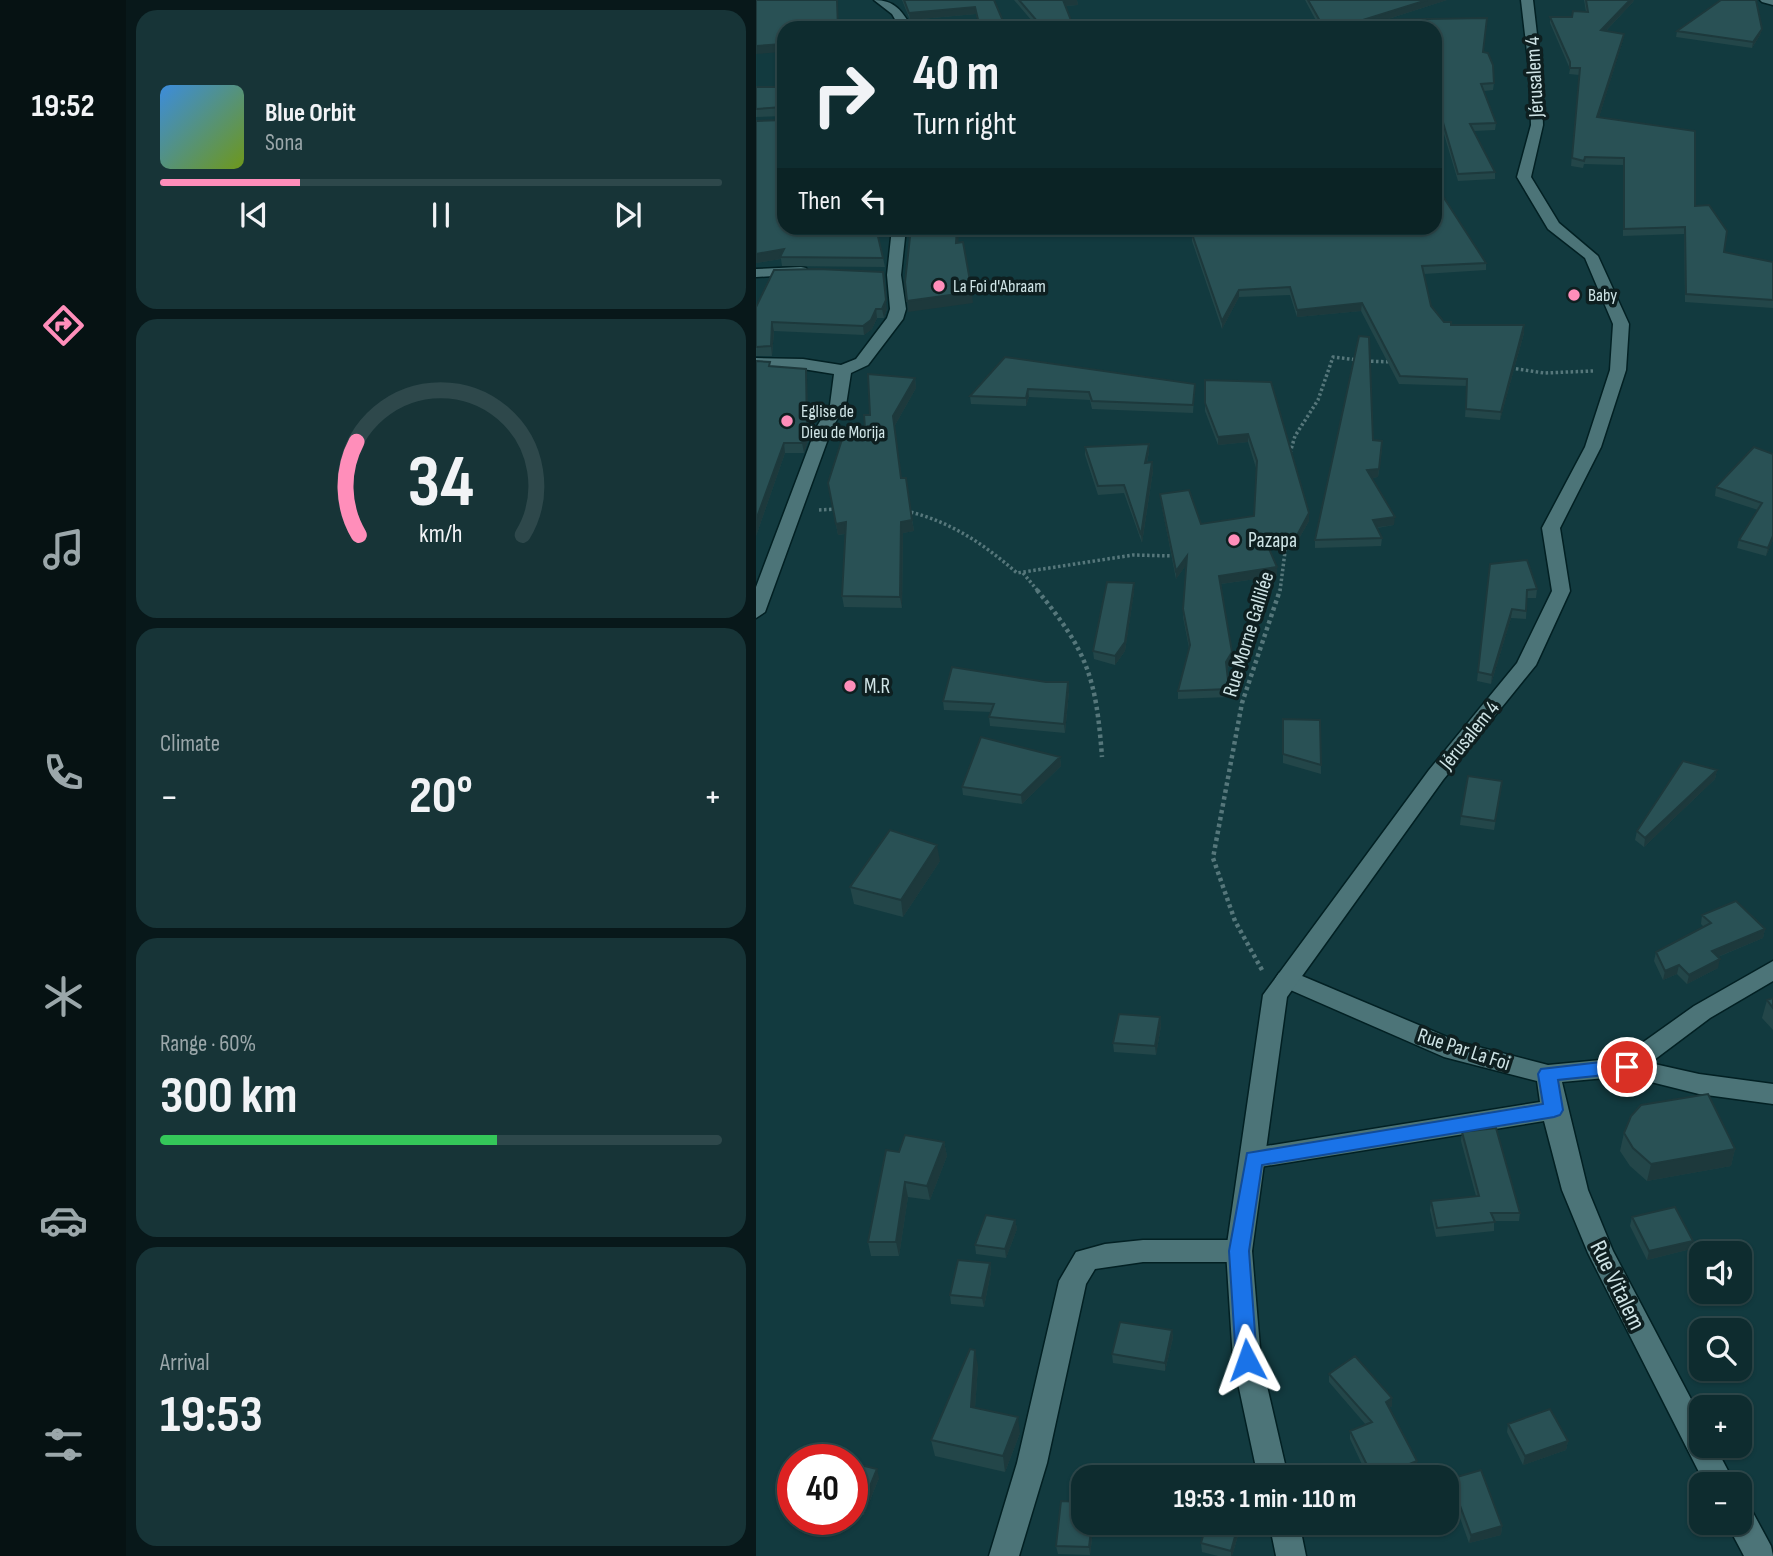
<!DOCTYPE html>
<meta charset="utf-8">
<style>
:root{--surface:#0e2c2f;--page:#173437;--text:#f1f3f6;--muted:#9ba7aa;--line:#2e484b;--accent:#ff8eba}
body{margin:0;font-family:"Sofia Sans Condensed",sans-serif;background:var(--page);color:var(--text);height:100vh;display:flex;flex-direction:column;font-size:26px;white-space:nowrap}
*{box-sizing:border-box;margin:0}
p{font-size:23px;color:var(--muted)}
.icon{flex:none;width:38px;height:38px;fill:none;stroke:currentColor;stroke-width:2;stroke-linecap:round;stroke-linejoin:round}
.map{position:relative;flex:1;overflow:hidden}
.drawer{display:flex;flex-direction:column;gap:10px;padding:10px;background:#08181a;width:630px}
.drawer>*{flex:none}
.top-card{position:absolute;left:21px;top:21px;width:665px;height:214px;border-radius:21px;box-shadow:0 2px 5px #0004,0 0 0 2px var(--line);background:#0e2c2f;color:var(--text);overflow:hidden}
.buttons{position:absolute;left:933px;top:1241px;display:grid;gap:14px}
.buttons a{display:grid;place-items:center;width:63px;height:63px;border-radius:14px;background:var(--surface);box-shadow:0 2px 5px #0004,0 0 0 2px var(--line);font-size:35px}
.speed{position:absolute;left:21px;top:1444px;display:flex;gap:14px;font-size:35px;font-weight:700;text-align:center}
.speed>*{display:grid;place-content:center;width:91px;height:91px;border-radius:50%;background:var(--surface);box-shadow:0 2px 5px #0004,0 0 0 2px var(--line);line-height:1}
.speed .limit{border:10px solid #d22;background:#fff;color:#111}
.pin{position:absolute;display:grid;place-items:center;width:60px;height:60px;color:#fff;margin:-30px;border:4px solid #fff;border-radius:50%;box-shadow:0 2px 7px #0007}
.me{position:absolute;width:77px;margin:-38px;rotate:356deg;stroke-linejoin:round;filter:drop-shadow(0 0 5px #0008)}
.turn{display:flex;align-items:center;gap:24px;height:147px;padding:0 21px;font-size:32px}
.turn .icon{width:91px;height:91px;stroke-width:2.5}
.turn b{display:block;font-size:49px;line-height:60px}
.then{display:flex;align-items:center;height:66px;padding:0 21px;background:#0003;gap:14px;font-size:26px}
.big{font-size:52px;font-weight:700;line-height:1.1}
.drawer .tile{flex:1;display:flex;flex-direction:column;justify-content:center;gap:10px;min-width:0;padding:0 24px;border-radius:21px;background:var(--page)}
.drawer .dial{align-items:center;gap:0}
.dial svg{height:182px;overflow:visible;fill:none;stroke:var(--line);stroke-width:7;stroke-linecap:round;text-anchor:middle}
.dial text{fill:var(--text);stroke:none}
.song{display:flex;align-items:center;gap:21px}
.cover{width:84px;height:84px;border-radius:10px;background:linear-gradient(135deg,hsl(210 70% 55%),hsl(80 70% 35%))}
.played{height:7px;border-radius:4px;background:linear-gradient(90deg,var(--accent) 25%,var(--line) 25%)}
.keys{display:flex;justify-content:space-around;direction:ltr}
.heat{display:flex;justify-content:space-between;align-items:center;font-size:38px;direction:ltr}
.charge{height:10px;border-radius:5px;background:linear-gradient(90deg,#34c759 60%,var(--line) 0)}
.trip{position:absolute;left:315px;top:1465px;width:388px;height:70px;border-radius:21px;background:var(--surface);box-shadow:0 2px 5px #0004,0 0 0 2px var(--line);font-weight:700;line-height:70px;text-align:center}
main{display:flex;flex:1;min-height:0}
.tabs{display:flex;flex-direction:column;width:126px;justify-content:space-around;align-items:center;background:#061213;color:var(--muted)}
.tabs .icon{width:49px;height:49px}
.tabs .on{color:var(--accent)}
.tabs b{font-size:32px;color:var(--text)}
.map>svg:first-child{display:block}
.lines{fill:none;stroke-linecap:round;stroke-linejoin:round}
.minor-casing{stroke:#022023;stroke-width:3}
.tertiary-casing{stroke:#022023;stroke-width:3}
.path-far1{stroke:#56777b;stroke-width:3.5;stroke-dasharray:2.5 2.5;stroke-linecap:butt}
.path{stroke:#56777b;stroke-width:4.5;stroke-dasharray:3.5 3.5;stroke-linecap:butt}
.minor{fill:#4c7478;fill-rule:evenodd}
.tertiary{fill:#4c7478;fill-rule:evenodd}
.wall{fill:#234649}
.shaded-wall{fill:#1d393c}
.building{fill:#295155;stroke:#1d393c;stroke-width:2}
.route{fill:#1a73e8;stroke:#114b97;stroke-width:2}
.poi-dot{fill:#ff8eba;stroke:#0e1f20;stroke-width:2.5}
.labels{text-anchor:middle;stroke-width:7;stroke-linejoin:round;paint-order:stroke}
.far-poi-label{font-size:18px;fill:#cfe4e6;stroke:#0e1f20;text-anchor:start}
.street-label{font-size:21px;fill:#cfe4e6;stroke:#0e1f20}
.poi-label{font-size:21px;fill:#cfe4e6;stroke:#0e1f20;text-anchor:start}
.near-street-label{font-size:24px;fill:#cfe4e6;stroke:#0e1f20}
</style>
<main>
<nav class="tabs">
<b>19:52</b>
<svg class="icon on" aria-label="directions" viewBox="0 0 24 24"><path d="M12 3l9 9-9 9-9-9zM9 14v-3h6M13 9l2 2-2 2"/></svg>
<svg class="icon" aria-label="music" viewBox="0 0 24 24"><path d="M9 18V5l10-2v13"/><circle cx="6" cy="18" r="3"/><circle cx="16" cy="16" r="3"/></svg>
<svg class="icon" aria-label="phone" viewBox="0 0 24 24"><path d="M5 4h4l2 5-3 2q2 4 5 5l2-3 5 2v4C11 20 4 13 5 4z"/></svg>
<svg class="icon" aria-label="climate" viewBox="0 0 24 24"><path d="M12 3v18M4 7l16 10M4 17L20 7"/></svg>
<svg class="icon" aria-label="car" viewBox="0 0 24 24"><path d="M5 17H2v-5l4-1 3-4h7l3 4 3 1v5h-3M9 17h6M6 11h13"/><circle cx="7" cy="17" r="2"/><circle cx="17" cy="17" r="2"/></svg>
<svg class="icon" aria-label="filters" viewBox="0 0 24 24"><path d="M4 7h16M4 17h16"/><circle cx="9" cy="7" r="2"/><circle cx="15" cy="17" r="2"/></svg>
</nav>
<section class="drawer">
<div class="tile">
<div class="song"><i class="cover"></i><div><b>Blue Orbit</b><p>Sona</p></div></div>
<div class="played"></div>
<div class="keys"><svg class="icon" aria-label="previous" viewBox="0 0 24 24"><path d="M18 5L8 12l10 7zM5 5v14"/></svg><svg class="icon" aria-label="pause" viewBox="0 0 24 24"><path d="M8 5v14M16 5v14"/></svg><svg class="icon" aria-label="next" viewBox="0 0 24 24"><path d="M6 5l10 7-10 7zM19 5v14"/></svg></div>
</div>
<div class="tile dial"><svg viewBox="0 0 100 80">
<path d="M14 69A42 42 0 1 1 86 69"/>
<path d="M14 69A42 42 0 0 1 13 28" stroke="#ff8eba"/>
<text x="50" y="56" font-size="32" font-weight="700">34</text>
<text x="50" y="72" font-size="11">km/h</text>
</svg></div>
<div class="tile"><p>Climate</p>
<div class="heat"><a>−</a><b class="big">20°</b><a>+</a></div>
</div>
<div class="tile"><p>Range · 60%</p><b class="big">300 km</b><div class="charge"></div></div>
<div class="tile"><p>Arrival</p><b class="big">19:53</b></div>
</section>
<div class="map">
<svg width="1017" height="1556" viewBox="0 0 1017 1556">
<rect width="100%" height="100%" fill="#123a3f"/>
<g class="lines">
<defs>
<path id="minor" d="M118,0C139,0 146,11 156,28H144L136,14Z
M1004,0H1017V5L1006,2Z
M136,228H150L145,275L150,309L147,319L112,365L95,373L90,405L76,428L9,612L0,618V587L60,428L74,405L78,374L47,369L0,368V358L47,359L85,365L100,359L131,318L134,309L131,275Z
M45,267L50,268L52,271L50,274L0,277V269Z
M1017,961V981L954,1018L894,1063L943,1074L1017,1084V1104L943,1094L871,1076L806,1082L832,1190L857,1251L945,1418V1446H959L979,1484H949L832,1253L806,1190L788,1121L498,1168L489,1165L485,1158L489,1151L498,1148L784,1102L781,1081L688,1057L523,985L519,979L523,973L531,970L539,973L703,1042L792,1065L865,1058L938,1006Z
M387,1240H483L492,1243L496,1251L492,1259L483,1262H387L339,1269L330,1284L291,1463L263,1556H233L261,1463L303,1281L320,1252L349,1244Z
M984,1505L995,1509L1015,1546L1017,1556H988L970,1522H984Z"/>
<path id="tertiary" d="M765,0H777L785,69L787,125L775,177L803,223L842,256L873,324L870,370L845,447L804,528L814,591L780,665L687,780L531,997L496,1251L505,1360L532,1477H502L477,1360L470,1251L507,995L673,770L761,663L796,591L786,528L829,447L854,370L857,324L829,258L792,229L761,177L775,125L773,69Z
M513,1522H543L550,1556H520Z"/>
</defs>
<!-- minor casing -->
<use href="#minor" class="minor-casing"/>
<!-- tertiary casing -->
<use href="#tertiary" class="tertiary-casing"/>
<!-- path-far1 -->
<path class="path-far1" d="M610,361L636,362
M755,368L788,373L837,371
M534,453L539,436L562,400L577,357L602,360
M63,510L82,509
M150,511C194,521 228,544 261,573L377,555L419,556
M267,573L282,591
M524,591L530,544"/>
<!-- path -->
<path class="path" d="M281,590C332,652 340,678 346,757
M506,970L479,921L457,858L486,703L524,590"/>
<!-- minor -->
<use href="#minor" class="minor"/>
<!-- tertiary -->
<use href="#tertiary" class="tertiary"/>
</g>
<!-- wall -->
<path class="wall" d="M146,0H238L250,28H223L220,14L154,20Z
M258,0H321L322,5L310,6L318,28H282Z
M549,0H691L629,20L731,18L727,52L732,53L737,65L738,83L737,90L728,91L740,123L739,130L718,131L739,172V179L702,181L679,104V28H564Z
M828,0H878L877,2L850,31L867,40L843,117L939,206L968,252L1017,262V308L929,302L928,234L867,236V165L828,164L827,168L815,166L823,75L813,74L814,69L794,23V17H816L830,12Z
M1006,29L1004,35L996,48L920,37L921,31Z
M0,87H26L27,98H28V116L0,117Z
M0,121L127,258L129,267L26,266L25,259L0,263Z
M476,228H679L730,263V270L668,274L675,306L688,322L695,325L768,333L744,420L709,417L711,386L643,384L605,311L541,317L534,295L483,297L466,329L436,241V234L477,231Z
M0,307L131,309L128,318H121L116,329L108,335L18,331L16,356H0Z
M249,357L439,384L437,413L336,409L334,400L273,397L270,406L215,404L214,396Z
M14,366L50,369L51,379L52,441L48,453H29L0,536Z
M159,378L160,388L138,427L145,478H150L158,531L147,533L146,608L88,607L86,596L89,534L82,535L72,483L109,428L114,415Z
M449,380L515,382L553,521L537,549L513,550L521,567V576L465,584L476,652V660L471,670L473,697L422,699V691L433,648L427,617L430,565L420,579L405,502L404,494L445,524L498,516L500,468L492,442L462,445L449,411Z
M617,440L626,449L622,477L616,478L638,525L621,528L626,538L625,546L559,548V540Z
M393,444V452L391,463L396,462L397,471L386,543L368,493L342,495L329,455V447Z
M1017,454V540L1010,556L981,548L983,540L1002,510L959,496L960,487Z
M734,564L781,589L780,598H771L770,619L755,618L735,684L721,681Z
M378,592L369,651L359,665L338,659L337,651Z
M290,682H312L313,691L309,733L234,726L233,717L235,712L188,710L187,701Z
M527,719L564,720L565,774L527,763Z
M304,757L305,766L266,804L207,795L206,787Z
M961,770L959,779L888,847L879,840L881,831Z
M745,790L738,830L704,825L705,816Z
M184,861L147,917L98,904L94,887Z
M946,915L1009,929L1007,938L962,957V968L931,984L921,974L907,980L898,961L900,952L948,927L945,924Z
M1017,998V1030L1006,1018L1011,1000Z
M404,1017L405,1026L400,1055L358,1052L357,1043Z
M706,1132L764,1213L763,1221H738V1231L680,1237L674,1210L675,1201L720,1196L705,1141Z
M868,1133L979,1149L975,1166L891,1181L874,1166L864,1151Z
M188,1142L191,1156L174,1200L152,1197L143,1256H115L112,1242L143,1152Z
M876,1217L935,1249L891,1260L874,1226Z
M259,1220L261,1229L250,1258L220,1254L219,1245Z
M234,1263L235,1272L228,1307L195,1304L194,1295Z
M416,1330L417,1338L409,1371L357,1363L356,1354Z
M222,1366L219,1408L264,1433L249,1472L179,1456L175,1440Z
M573,1374L636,1398V1406L633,1408L661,1461L660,1470L642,1477H612L594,1439V1431L610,1425L573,1382Z
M752,1424L812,1441L810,1450L767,1465L751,1432Z
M96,1463L123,1478L108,1515L96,1512Z
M694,1479L746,1526L745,1535L713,1543L693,1487Z
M338,1522L334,1555L302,1554L300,1546Z
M486,1522L476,1556H462L446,1552L445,1543Z"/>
<!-- shaded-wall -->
<path class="shaded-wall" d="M307,0H321L322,5L308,6Z
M671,0H691L607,27V20Z
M874,0H878L877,2L844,37L845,30Z
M219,7L220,14L154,20L153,13Z
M1006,29L1004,35L996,48L997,42Z
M868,34L867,40L841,124V117Z
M28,41V52L0,54V46Z
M201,228H203L202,253L200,243Z
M28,249L24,257L25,259L0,263V254Z
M127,272L131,309L128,318L126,309Z
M483,290V297L466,329V321Z
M216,292L217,303L152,312L151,301Z
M606,303L605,311L541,317V310Z
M120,309L121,318L116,329L108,335L107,326Z
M16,322L18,331L16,356L15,346Z
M768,325V333L744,420L745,412Z
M50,369L51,379L52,441L48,453L46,443Z
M159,378L160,388L138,427L137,416Z
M272,389L273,397L270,406V398Z
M492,434V442L462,445V437Z
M626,441L622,477L611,479V470Z
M28,443L29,453L0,536V520Z
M393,444V452L389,471V463Z
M396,462L397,471L386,543L385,535Z
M553,513V521L537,549L538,541Z
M639,517L638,525L616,528L617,520Z
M156,520L158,531L147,533L146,608L144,597L145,522Z
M90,522L92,533L82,535L80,524Z
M1017,536V540L1010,556L1012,548Z
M431,556V564L420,579V571Z
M521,567V576L464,584L463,576Z
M378,583V592L369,651L359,665V656Z
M756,609L755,618L735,684L736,675Z
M476,652V660L470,671V662Z
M312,682L313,691L309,733L308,724Z
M304,757L305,766L266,804L265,795Z
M961,770L959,779L888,847L889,838Z
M181,845L184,861L147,917L145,900Z
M1009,929L1007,938L954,960L956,951Z
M964,959L962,968L931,984L933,975Z
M923,965L921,974L907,980L909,971Z
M404,1017L405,1026L400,1055L399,1046Z
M188,1142L191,1156L174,1200L171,1186Z
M979,1149L975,1166L891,1181L895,1164Z
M149,1182L152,1197L143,1256L140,1242Z
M259,1220L261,1229L250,1258L249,1249Z
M937,1241L935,1249L891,1260L893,1251Z
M234,1263L235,1272L228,1307L226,1298Z
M416,1330L417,1338L409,1371V1363Z
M219,1350L222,1366L218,1423L215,1407Z
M636,1398V1406L629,1411L630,1402Z
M262,1417L264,1433L249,1472L247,1456Z
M812,1441L810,1450L767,1465L769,1456Z
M661,1461L660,1470L642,1477H621Z
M121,1469L123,1478L108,1515L106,1506Z
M336,1522H338L334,1555L333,1547Z
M483,1522H486L476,1556H475V1551Z
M746,1526L745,1535L713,1543L715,1535Z"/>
<!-- building -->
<path class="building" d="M0,0H81L82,28H28L27,44L0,46Z
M148,0H238L250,28H224L219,7L153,13Z
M263,0H307L318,28H287Z
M552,0H671L607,20L731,18L727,52L732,53L737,65L738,83L725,84L740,123L714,124L739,172L702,174L679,95V28H568Z
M830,0H874L845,30L868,34L841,117L939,131V206L953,205L971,231L968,252L1017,262V300L930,294L929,227L868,229V158L829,157L828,161L816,158L824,68H814V62L794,17H816L817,11L832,12Z
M965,0H1000L1006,29L997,42L921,31Z
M0,87H26L25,98H28V113L27,107L0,109Z
M28,119V228H120L127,258L24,257L28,249L0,254V121L27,120Z
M679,184L730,263L666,266L675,306L688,322H695V325H768L745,412L710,409L711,379L644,376L606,303L541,310L534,287L483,290L466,321L436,234L478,231L477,228H679Z
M155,228H201L200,243L207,242L216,292L151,301L149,282Z
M62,269L127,272L130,300L126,309H120L115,320L107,326L16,322L15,346L0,347V307L18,270Z
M603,336L613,337L617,440L626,441L623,469L611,470L639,517L617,520L626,538L559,540Z
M249,357L439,384L437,405L336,401L333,392L272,389L270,398L214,396Z
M0,361L14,362L13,366L50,369L51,431L46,443H28L0,520Z
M112,374L159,378L137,416L145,478H150L156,520L145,522L144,597L86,596L90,522L80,524L72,483L89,430L109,428L108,415H114Z
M449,380L515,382L553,513L538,541L510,542L521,567L463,576L476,652L470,662L473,689L422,691L434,645L427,609L431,556L420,571L404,494L433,490L445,524L498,516L501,461L492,434L462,437L449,403Z
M393,444L389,463L396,462L385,535L368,485L342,486L329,447Z
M998,447L1017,454V536L1012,548L983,540L1006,503L960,487Z
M771,560L781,589L771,590L770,611L756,609L736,675L722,672L734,564Z
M351,582L378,583L369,642L359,656L337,651Z
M196,667L290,682H312L308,724L233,717L238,704L187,701Z
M527,719L564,720L565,765L527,754Z
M225,737L304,757L265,795L206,787Z
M927,761L961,770L889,838L881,831Z
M712,776L746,781L739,821L705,816Z
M134,830L181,845L145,900L94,887Z
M980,901L1009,929L956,951L964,959L933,975L923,965L909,971L900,952L955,923L946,915Z
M1017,998V1008L1011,1000Z
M363,1014L404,1017L399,1046L357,1043Z
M952,1094L979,1149L895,1164L877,1148L868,1133L875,1116L885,1105Z
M740,1128L764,1213H735L739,1222L681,1228L675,1201L723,1196L706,1132Z
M149,1135L188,1142L171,1186L149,1182L140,1242H112L130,1150L143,1152Z
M919,1207L937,1241L893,1251L876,1217Z
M230,1215L259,1220L249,1249L219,1245Z
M202,1260L234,1263L226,1298L194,1295Z
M364,1322L416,1330L409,1363L356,1354Z
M214,1349L219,1350L215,1407L262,1417L247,1456L175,1440Z
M599,1356L636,1398L630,1402L661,1461L621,1477H617L594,1431L616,1422L573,1374Z
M794,1409L812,1441L769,1456L752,1424Z
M96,1463L121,1469L106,1506L96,1504Z
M725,1470L746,1526L715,1535L694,1479Z
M305,1501L327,1502V1522H336L333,1547L300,1546Z
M451,1522H483L475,1551L445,1543Z"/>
<!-- route -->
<path class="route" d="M871,1059L878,1062L880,1067L878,1072L802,1080L807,1110L804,1115L798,1117L506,1165L493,1251L501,1360L498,1367L491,1370L483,1367L480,1360L473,1251L491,1153L787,1104L782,1074L785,1069Z"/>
<!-- markers -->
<g class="poi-dot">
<circle cx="183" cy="286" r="7"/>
<circle cx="818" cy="295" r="7"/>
<circle cx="31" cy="421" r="7"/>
<circle cx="478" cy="540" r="7"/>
<circle cx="94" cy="686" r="7"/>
</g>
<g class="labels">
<!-- far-poi labels -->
<g class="far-poi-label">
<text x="197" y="292">La Foi d'Abraam</text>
<text x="832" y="301">Baby</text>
<text x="45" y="417">Eglise de<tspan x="45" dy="21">Dieu de Morija</tspan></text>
</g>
<!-- street labels -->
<g class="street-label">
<text transform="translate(778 77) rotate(-93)" y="7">Jérusalem 4</text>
<text transform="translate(492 634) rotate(-73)" y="7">Rue Morne Gallilée</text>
<text transform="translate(713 735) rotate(-51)" y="7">Jérusalem 4</text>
<text transform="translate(708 1049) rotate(18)" y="7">Rue Par La Foi</text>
</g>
<!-- poi labels -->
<g class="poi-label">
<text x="492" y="547">Pazapa</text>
<text x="108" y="693">M.R</text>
</g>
<!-- near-street labels -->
<g class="near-street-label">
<text transform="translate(862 1285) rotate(64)" y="8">Rue Vitalem</text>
</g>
</g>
</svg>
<div class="buttons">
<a><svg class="icon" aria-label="sound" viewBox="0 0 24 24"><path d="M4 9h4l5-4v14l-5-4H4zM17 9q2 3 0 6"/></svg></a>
<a><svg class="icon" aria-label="search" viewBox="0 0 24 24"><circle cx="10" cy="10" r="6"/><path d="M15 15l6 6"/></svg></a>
<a>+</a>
<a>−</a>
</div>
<div class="speed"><div class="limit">40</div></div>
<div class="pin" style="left:871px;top:1067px;background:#d93025"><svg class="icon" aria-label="arrive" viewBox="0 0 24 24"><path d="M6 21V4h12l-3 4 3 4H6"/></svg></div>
<svg class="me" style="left:491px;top:1360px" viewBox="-20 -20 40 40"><path d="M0-17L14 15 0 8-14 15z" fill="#1a73e8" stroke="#fff" stroke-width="4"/></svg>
<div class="trip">19:53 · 1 min · 110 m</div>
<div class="top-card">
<div class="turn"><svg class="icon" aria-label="right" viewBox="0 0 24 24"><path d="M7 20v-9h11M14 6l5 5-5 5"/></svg><div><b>40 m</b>Turn right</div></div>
<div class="then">Then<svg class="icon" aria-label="left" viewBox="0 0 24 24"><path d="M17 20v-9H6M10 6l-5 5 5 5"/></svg></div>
</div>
</div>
</main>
